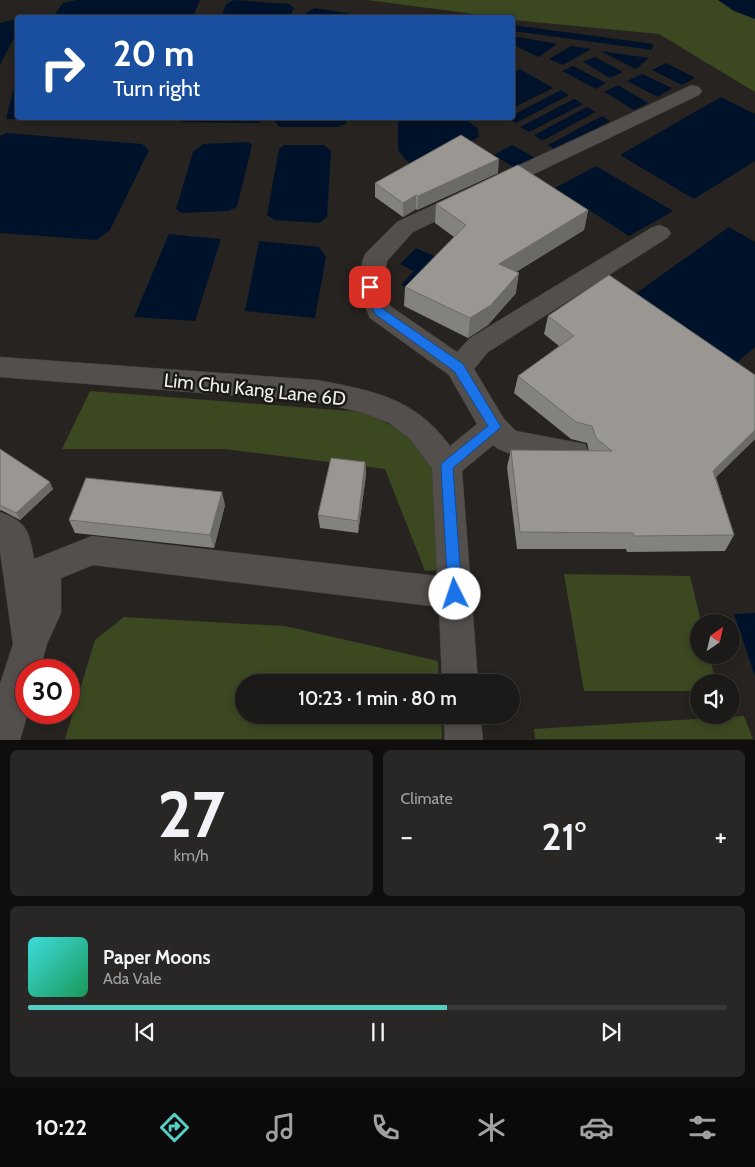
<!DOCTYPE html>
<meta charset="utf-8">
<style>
:root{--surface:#1c1a18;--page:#292725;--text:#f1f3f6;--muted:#a0a1a2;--line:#3a3837;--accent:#56cec4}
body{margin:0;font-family:Cabin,sans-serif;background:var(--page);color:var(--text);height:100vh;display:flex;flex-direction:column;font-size:19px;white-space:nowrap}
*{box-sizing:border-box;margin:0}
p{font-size:16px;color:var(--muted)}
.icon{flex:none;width:28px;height:28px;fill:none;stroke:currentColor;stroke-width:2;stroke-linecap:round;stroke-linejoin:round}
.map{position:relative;height:740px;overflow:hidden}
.side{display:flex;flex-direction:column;gap:10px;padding:10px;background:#0f0e0d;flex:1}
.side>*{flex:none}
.guide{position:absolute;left:15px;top:15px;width:500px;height:105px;border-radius:5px;box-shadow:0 2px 8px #0003,0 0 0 1px var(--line);background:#1a4fa0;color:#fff;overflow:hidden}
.needle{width:32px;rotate:34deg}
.tools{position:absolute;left:690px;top:614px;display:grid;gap:10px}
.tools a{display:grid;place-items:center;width:50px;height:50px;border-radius:50%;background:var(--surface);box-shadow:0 2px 8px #0003,0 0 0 1px var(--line);font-size:25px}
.speed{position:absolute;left:15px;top:659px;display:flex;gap:10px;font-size:25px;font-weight:700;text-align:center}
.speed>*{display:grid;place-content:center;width:65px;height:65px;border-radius:50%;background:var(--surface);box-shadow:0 2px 8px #0003,0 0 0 1px var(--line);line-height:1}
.speed .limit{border:8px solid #d22;background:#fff;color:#111}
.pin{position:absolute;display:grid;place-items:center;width:42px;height:42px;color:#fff;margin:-21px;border-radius:10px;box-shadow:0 2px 8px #0006}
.me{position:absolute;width:55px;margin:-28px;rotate:356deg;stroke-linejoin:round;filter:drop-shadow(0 0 4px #0008)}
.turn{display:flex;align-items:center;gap:18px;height:105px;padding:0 15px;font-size:22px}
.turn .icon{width:65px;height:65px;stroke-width:2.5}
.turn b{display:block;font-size:35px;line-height:42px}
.big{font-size:38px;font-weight:600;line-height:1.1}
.side .tile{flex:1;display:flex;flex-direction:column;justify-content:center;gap:8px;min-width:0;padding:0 18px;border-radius:8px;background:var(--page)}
.side .dial{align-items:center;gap:0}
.dial b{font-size:65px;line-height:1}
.song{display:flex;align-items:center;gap:15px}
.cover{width:60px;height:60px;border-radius:8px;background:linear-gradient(135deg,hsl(180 70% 55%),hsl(150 70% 35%))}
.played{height:5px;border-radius:2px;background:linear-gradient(90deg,var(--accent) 60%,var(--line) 60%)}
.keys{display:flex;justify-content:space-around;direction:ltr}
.heat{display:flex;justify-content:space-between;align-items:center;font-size:28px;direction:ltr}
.side .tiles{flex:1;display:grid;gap:10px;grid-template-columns:1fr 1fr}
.tile:last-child{grid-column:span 2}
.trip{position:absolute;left:235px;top:674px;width:285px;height:50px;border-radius:25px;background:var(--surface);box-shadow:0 2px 8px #0003,0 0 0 1px var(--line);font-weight:600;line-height:50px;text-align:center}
.tabs{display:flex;height:80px;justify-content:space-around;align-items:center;background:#0b0a0a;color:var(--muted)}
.tabs .icon{width:35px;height:35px}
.tabs .on{color:var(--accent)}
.tabs b{font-size:22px;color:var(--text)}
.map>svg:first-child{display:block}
.green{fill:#3b4820}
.water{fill:#00122a}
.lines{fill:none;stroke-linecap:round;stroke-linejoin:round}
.minor-casing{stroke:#413f3c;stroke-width:1}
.minor{fill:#524f4c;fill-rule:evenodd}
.wall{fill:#84827e}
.shaded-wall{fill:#6c6a67}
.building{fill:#9a9793;stroke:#6c6a67}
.route{fill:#1a73e8;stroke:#114b97}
.labels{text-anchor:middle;stroke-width:5;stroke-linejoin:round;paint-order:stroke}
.street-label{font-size:19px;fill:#f1f0ed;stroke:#1c1a17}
</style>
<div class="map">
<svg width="755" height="740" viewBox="0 0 755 740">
<rect width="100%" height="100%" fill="#262320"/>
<!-- green -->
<path class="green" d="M367,0H755V92L659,34L513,20L512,18L497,17Z
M90,391L363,412L420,439L448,479L453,569L425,571L385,469L224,449H62Z
M564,574L690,576L701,622H699V655H709L716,682H699V691H584Z
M124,617L285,626L438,661L439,682H244V715H441L442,739H65L95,640Z
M744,716L753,739H535L534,729Z"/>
<!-- water -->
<path class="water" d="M77,0H200L193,17H53L63,3Z
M234,0L289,4L294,8L290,17H221L226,4Z
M718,0H755V19L734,11Z
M314,8L346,13L352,17H304L306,13Z
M17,19V32L0,65V23Z
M513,25L653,44L652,50L513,31Z
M513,36L557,44L539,57L513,45Z
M571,46L591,49L563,65L549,59Z
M600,51L649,58L636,69Z
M595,57L623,72L610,78L583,62Z
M666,63L695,78L682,85L652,70Z
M573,66L606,83L596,89L562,71Z
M520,69L553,88L513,108V73Z
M642,74L672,88L658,97L627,81Z
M17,76L18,118H155L154,120L6,119Z
M618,85L648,103L634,110L604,92Z
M561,90L569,95L516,123L507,118H512L513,115Z
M721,97L755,114V161L694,199L620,155Z
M574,99L583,104L529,132L520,127Z
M587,107L596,112L542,141L534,135Z
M602,116L610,121L557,151L548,145Z
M183,118H261L259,123L181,122Z
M276,118H346V124L338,127H280L275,122Z
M398,118H463L478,128L479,137L414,169L398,150Z
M6,133L142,144L149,150L110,230L97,240L0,233V136Z
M248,142L252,145L237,207L228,211L182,213L176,209L193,152L203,144Z
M284,145H324L331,151L327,217L319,223L275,220L267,215L279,149Z
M512,145L534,157L535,162L518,170L494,155Z
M596,166L673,211L629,236L555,188Z
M729,227L755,242V347L734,365L635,294Z
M169,234L221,239L195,321L134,317Z
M259,241L319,247L326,257L315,318L245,311Z
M416,248L443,260L414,291L401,285L414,271L400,264Z
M755,613V676L734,614Z"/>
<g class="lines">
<defs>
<path id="minor" d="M692,85L699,87L702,91L699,95L413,232L387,261L383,287L390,306L457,352L470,338L651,228L659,225L667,228L671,233L667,238L488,352L474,369L504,419L516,431L585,444L589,453L585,462L574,465L508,453L498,449L493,445L462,471L478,682H442L439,607L93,565L61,578V613L47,644L40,670H26L28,712L20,740H0V684L13,644L0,551V512C28,522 29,532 34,559L92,536L437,576L432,468L428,463L410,439L389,423L364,413L317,402L0,377V357L317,380C373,391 414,397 450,446L477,424L449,375L370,318L357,287L363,259L366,253L397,222Z
M444,715H480L483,740H445Z"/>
</defs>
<!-- minor casing -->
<use href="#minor" class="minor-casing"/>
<!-- minor -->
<use href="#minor" class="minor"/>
</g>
<!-- wall -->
<path class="wall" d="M498,173L417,210L416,209L403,217L375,197V183Z
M436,204L588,210L584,230L516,272V293L488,325L468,338L404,306L405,287L454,237L435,223Z
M548,316L755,375V439L716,477L734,535L725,551L627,552L626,549H517L507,467L511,450L589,451L587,443L571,439L514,393L518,376L559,346L544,334Z
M0,449L53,489L20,520L1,510L0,511Z
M365,462L366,475L358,533L320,528L318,515Z
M225,505L214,548L75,533L69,520Z"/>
<!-- shaded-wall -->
<path class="shaded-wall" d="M499,159L498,173L417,210L418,196Z
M416,195V209L403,217V203Z
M588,210L584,230L496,284L499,264Z
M519,273L516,293L488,325L468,338L470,318Z
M755,430V439L705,488L713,471Z
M365,462L366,475L358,533V521Z
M50,482L53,489L20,520L16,513Z
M222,492L225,505L214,548L210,535Z"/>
<!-- building -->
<path class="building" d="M461,135L499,159L418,196L416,195L403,203L375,183Z
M518,165L588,210L499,264L519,273L491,305L470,318L405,287L466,225L436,204Z
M609,275L755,375V430L713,471L734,535L634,536L633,533L520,532L511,450L612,451L596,438L592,426L576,422L518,376L574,336L548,316Z
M0,449L50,482L16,513L0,505Z
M331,458L365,462L358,521L318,515Z
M86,478L222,492L210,535L69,520Z"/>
<!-- route -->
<path class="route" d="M370,283L375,287L383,309L463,364L501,427L453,468L462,594L460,598L455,600L450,598L448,594L441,466L442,463L488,426L454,371L375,314L365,287Z"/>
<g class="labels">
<!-- street labels -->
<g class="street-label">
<text transform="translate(255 389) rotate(6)" y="7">Lim Chu Kang Lane 6D</text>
</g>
</g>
</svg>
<div class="tools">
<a><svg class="needle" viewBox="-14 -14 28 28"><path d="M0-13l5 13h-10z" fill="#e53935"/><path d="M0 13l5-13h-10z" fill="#a0a1a2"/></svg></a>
<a><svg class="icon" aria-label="sound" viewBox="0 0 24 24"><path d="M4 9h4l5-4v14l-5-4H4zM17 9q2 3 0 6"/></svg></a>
</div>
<div class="speed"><div class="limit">30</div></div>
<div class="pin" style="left:370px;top:287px;background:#d93025"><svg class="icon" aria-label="arrive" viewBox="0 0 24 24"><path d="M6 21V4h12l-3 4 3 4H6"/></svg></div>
<svg class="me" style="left:455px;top:594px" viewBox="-20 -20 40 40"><circle r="19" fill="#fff"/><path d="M0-13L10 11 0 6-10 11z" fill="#1a73e8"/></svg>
<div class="trip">10:23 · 1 min · 80 m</div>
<div class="guide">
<div class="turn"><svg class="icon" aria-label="right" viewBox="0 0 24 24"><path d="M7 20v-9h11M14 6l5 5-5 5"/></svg><div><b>20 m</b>Turn right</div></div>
</div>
</div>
<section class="side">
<div class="tiles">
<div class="tile dial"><b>27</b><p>km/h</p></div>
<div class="tile"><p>Climate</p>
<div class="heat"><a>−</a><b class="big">21°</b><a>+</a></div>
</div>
<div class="tile">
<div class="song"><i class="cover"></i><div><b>Paper Moons</b><p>Ada Vale</p></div></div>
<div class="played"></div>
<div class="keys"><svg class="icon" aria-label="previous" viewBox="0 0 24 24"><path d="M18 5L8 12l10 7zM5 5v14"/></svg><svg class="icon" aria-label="pause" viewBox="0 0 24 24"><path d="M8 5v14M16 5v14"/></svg><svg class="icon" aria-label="next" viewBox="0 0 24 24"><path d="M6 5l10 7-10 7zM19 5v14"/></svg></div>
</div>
</div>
</section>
<nav class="tabs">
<b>10:22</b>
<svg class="icon on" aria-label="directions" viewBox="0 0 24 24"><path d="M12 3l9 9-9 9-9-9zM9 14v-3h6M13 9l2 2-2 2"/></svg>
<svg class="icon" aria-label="music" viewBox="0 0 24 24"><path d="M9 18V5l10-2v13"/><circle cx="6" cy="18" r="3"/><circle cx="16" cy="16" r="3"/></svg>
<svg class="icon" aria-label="phone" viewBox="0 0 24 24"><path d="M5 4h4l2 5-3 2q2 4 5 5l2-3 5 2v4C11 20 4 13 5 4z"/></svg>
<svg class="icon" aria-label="climate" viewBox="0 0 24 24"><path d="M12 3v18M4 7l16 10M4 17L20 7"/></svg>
<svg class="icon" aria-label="car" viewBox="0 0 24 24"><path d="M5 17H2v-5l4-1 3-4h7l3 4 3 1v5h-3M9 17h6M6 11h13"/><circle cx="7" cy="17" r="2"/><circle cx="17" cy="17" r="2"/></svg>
<svg class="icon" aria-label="filters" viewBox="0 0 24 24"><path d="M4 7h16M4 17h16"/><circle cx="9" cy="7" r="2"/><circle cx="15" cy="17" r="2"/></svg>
</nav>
